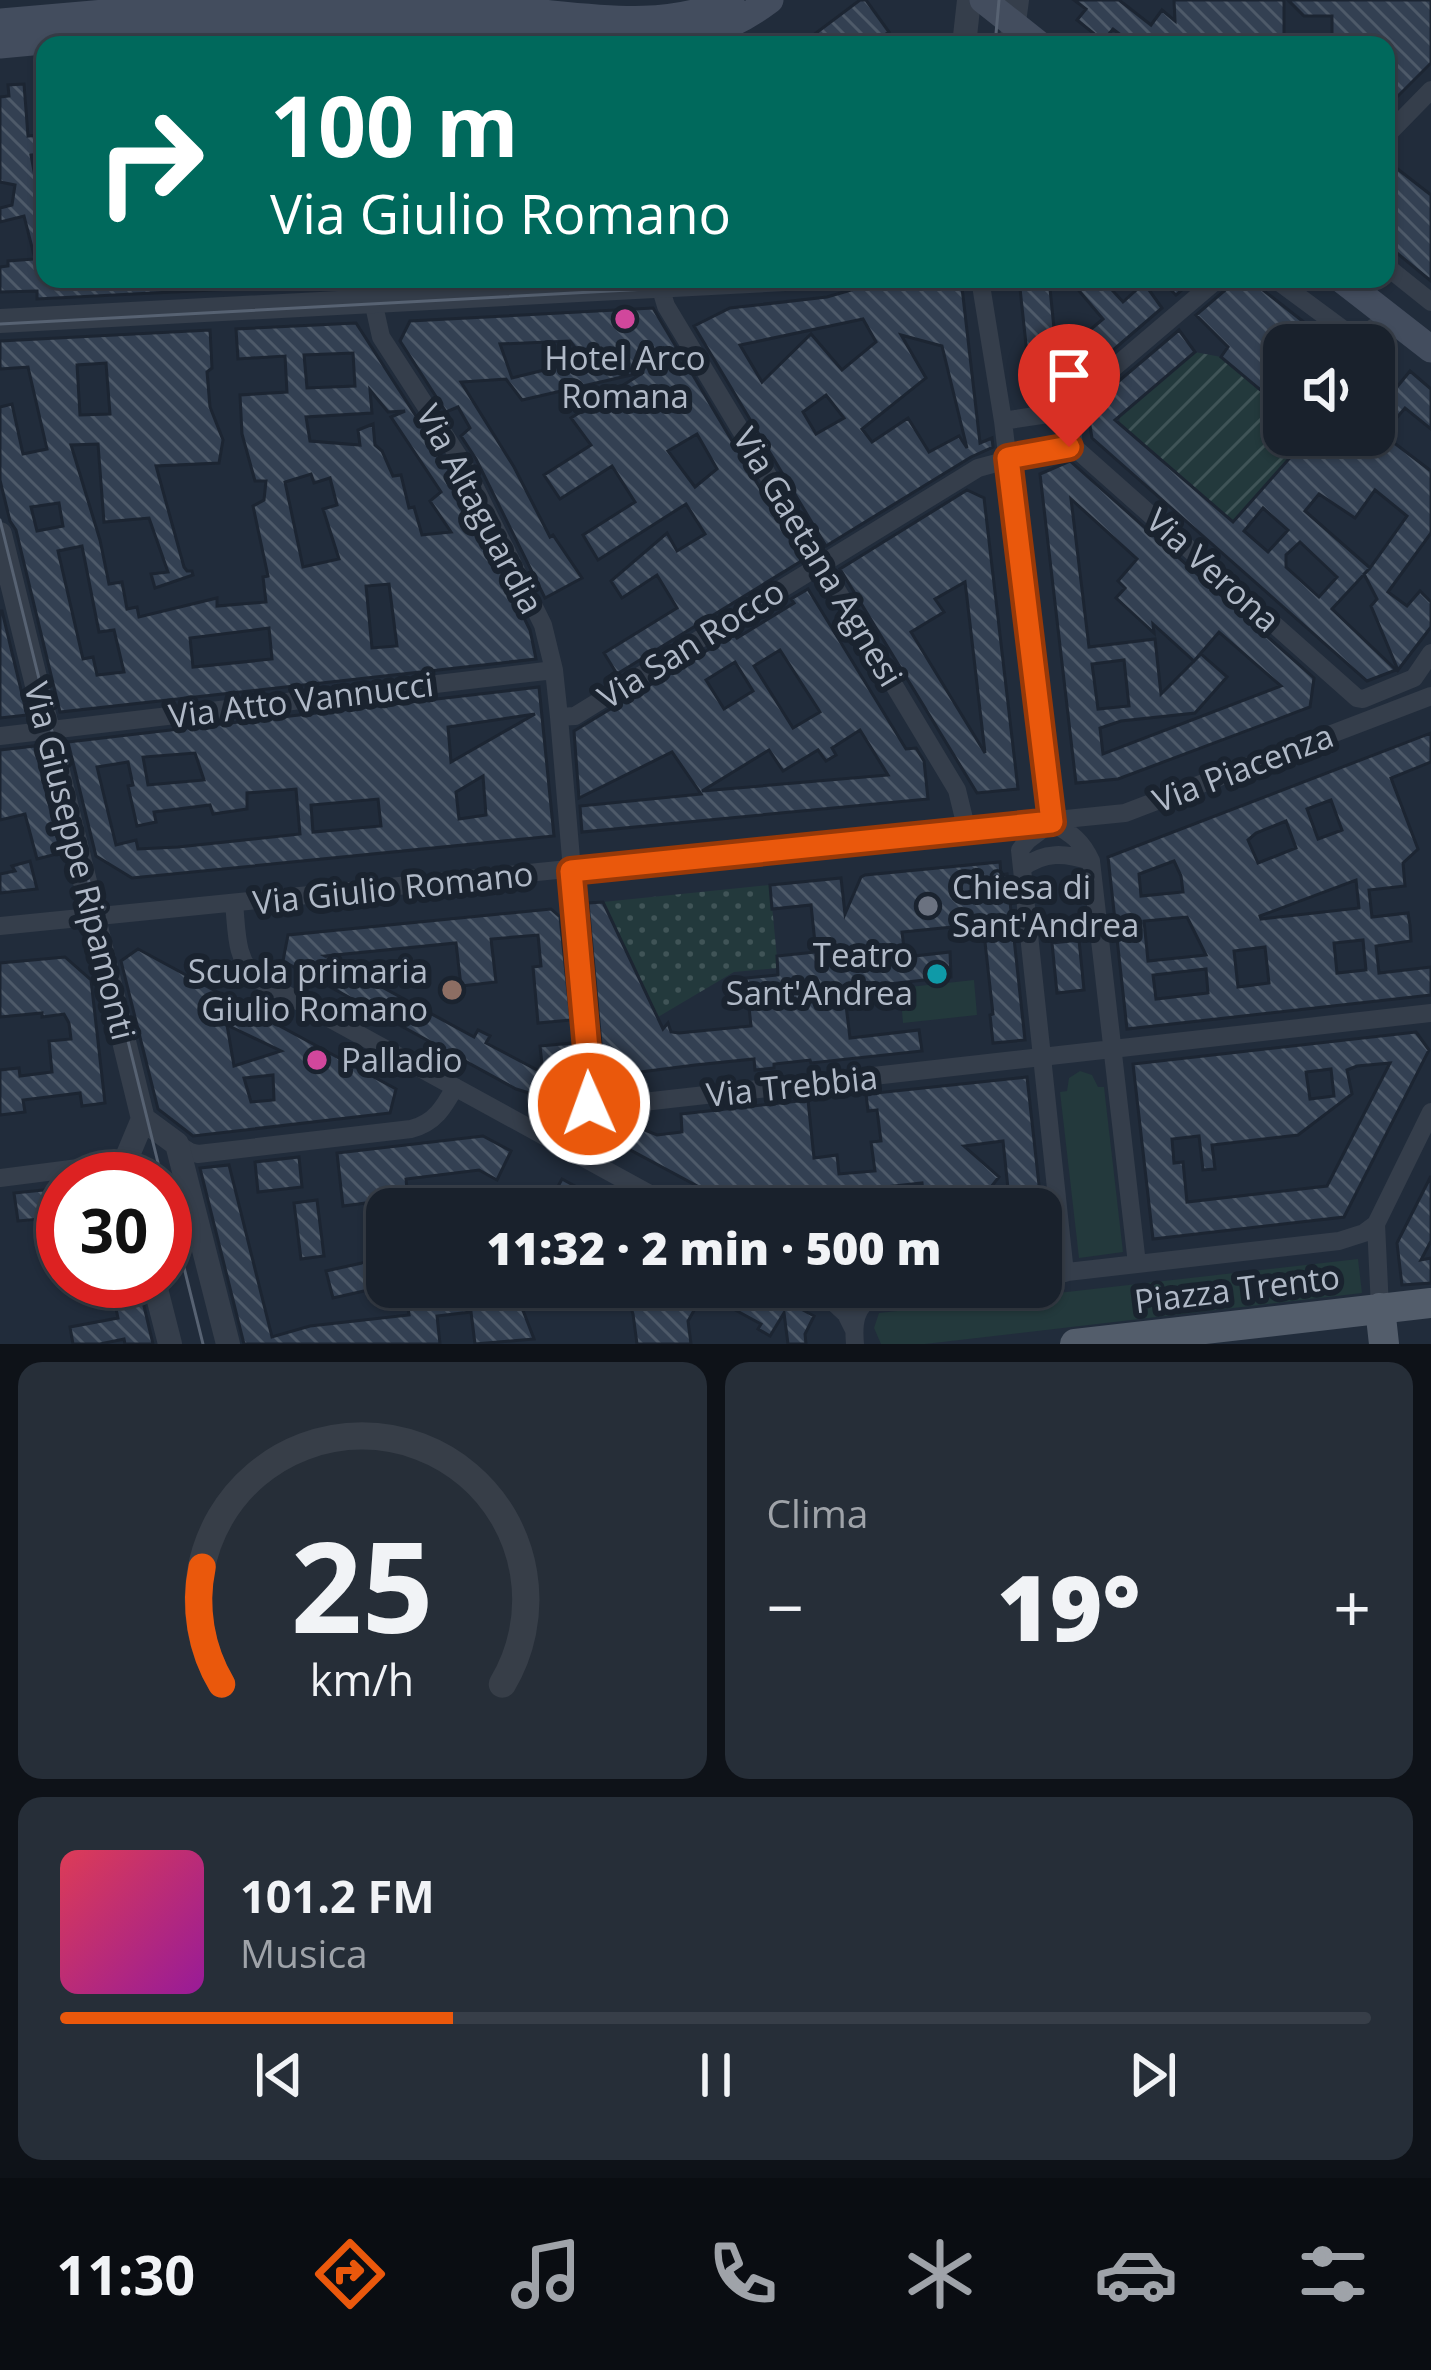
<!DOCTYPE html>
<html lang="it">
<meta charset="utf-8">
<style>
:root{--surface:#19212c;--page:#262e38;--text:#f1f3f6;--muted:#9fa3a9;--line:#373e48;--accent:#ea580c}
body{margin:0;font-family:"Open Sans",sans-serif;background:var(--page);color:var(--text);height:100vh;display:flex;flex-direction:column;font-size:45px;white-space:nowrap}
*{box-sizing:border-box;margin:0}
p{font-size:39px;color:var(--muted)}
.icon{flex:none;width:66px;height:66px;fill:none;stroke:currentColor;stroke-width:2;stroke-linecap:round;stroke-linejoin:round}
.map{position:relative;height:1344px;overflow:hidden}
.side{display:flex;flex-direction:column;gap:18px;padding:18px;background:#0e1218;flex:1}
.side>*{flex:none}
.hud{position:absolute;left:36px;top:36px;width:1359px;height:252px;border-radius:24px;box-shadow:0 3px 9px #0004,0 0 0 3px var(--line);background:#00695c;color:#fff;overflow:hidden}
.tools{position:absolute;left:1263px;top:324px;display:grid;gap:24px}
.tools a{display:grid;place-items:center;width:132px;height:132px;border-radius:24px;background:var(--surface);box-shadow:0 3px 9px #0004,0 0 0 3px var(--line);font-size:60px}
.speed{position:absolute;left:36px;top:1152px;display:flex;gap:24px;font-size:60px;font-weight:700;text-align:center}
.speed>*{display:grid;place-content:center;width:156px;height:156px;border-radius:50%;background:var(--surface);box-shadow:0 3px 9px #0004,0 0 0 3px var(--line);line-height:1}
.speed .limit{border:18px solid #d22;background:#fff;color:#111}
.pin{position:absolute;display:grid;place-items:center;width:102px;height:102px;color:#fff;margin:-123px -51px;border-radius:50% 50% 50% 0;rotate:-45deg;box-shadow:0 0 12px #0007}
.pin .icon{rotate:45deg}
.me{position:absolute;width:132px;margin:-66px;rotate:358deg;stroke-linejoin:round;filter:drop-shadow(0 0 9px #0008)}
.turn{display:flex;align-items:center;gap:42px;height:252px;padding:0 36px;font-size:54px}
.turn .icon{width:156px;height:156px;stroke-width:2.5}
.turn b{display:block;font-size:84px;line-height:102px}
.big{font-size:90px;font-weight:800;line-height:1.1}
.side .widget{flex:1;display:flex;flex-direction:column;justify-content:center;gap:18px;min-width:0;padding:0 42px;border-radius:24px;background:var(--page)}
.side .dial{align-items:center;gap:0}
.dial svg{height:312px;overflow:visible;fill:none;stroke:var(--line);stroke-width:7;stroke-linecap:round;text-anchor:middle}
.dial text{fill:var(--text);stroke:none}
.song{display:flex;align-items:center;gap:36px}
.cover{width:144px;height:144px;border-radius:18px;background:linear-gradient(135deg,hsl(350 70% 55%),hsl(300 70% 35%))}
.played{height:12px;border-radius:6px;background:linear-gradient(90deg,var(--accent) 30%,var(--line) 30%)}
.keys{display:flex;justify-content:space-around;direction:ltr}
.heat{display:flex;justify-content:space-between;align-items:center;font-size:66px;direction:ltr}
.side .tiles{flex:1;display:grid;gap:18px;grid-template-columns:1fr 1fr}
.widget:last-child{grid-column:span 2}
.trip{position:absolute;left:366px;top:1188px;width:696px;height:120px;border-radius:24px;background:var(--surface);box-shadow:0 3px 9px #0004,0 0 0 3px var(--line);font-weight:800;line-height:120px;text-align:center}
.dock{display:flex;height:192px;justify-content:space-around;align-items:center;background:#0a0d12;color:var(--muted)}
.dock .icon{width:84px;height:84px}
.dock .on{color:var(--accent)}
.dock b{font-size:54px;color:var(--text)}
.map>svg:first-child{display:block}
.grass{fill:#23393c}
.park{fill:url(#park-dots)}
.garden{fill:url(#garden-furrows)}
.building{fill:url(#building-back-hatch);stroke:#1c2532;stroke-width:3;fill-rule:evenodd}
.lines{fill:none;stroke-linecap:round;stroke-linejoin:round}
.minor{stroke:#353e4b;stroke-width:18}
.tertiary{stroke:#353e4b;stroke-width:24}
.secondary{stroke:#434d5e;stroke-width:27}
.primary{stroke:#535d6b;stroke-width:30}
.tram{stroke:#576272;stroke-width:3}
.route-casing{stroke:#983908;stroke-width:30}
.route{stroke:#ea580c;stroke-width:21}
.hotel-dot{fill:#d1479c;stroke:#1a232f;stroke-width:4.5}
.worship-dot{fill:#6b7280;stroke:#1a232f;stroke-width:4.5}
.culture-dot{fill:#0f9aa8;stroke:#1a232f;stroke-width:4.5}
.education-dot{fill:#8d6e63;stroke:#1a232f;stroke-width:4.5}
.labels{text-anchor:middle;stroke-width:12;stroke-linejoin:round;paint-order:stroke}
.poi-label{font-size:33px;fill:#b0b9c7;stroke:#1a232f;text-anchor:start}
.street-label{font-size:33px;fill:#b0b9c7;stroke:#1a232f}
</style>
<div class="map">
<svg width="1431" height="1344" viewBox="0 0 1431 1344">
<defs>
<pattern id="park-dots" width="8" height="8" patternUnits="userSpaceOnUse" patternTransform="scale(3)"><rect width="8" height="8" fill="#23393c"/><path d="M2 2h.1M6 6h.1" fill="none" stroke="#405457" stroke-width="1.8" stroke-linecap="round"/></pattern>
<pattern id="garden-furrows" width="10" height="10" patternUnits="userSpaceOnUse" patternTransform="scale(3)"><rect width="10" height="10" fill="#23393c"/><path d="M-1 1l2-2M0 10L10 0M9 11l2-2" fill="none" stroke="#405457"/></pattern>
<pattern id="building-back-hatch" width="6" height="6" patternUnits="userSpaceOnUse" patternTransform="scale(3)"><rect width="6" height="6" fill="#334052"/><path d="M-1 5l2 2M0 0l6 6M5-1l2 2" fill="none" stroke="#4e5a69"/></pattern>
</defs>
<rect width="100%" height="100%" fill="#212c3b"/>
<!-- grass -->
<path class="grass" d="M974,980L977,1015L903,1023L900,988Z
M1080,1071L1092,1075L1098,1087H1104L1123,1252L1079,1258L1060,1092L1067,1091L1069,1078Z
M1358,1259L1362,1293L925,1344H881L874,1328L879,1313L951,1305V1295L976,1292L978,1302Z"/>
<!-- park -->
<path class="park" d="M770,885L778,968L734,972L658,1017L603,902Z"/>
<!-- garden -->
<path class="garden" d="M1195,352L1221,357L1270,397L1279,388L1284,392V435H1310L1233,522L1119,424L1120,416Z"/>
<!-- building -->
<path class="building" d="M860,0H866L889,32L870,45H800Z
M1074,0H1119L1151,25L1162,10L1175,21L1174,0H1284V45H1134L1113,29L1103,41L1077,20L1086,9Z
M1288,0H1431V63L1386,108V45H1332V16H1304Z
M24,84L28,136L38,135L42,154L31,155L38,192L45,190V279H229L230,289L37,299V291L0,292V267L8,266V261L35,259L24,216L0,222V208L12,205L15,185L0,182V97L9,96L8,85Z
M1386,160L1431,195V281L1386,244Z
M889,279H961L980,443L992,438L993,447L971,457L826,546L694,326L730,308L827,297ZM863,319L876,342L842,370L811,334L762,382L740,345ZM901,335L942,346L967,448L959,436L929,452L908,418L872,442L862,429L926,378ZM826,395L844,418L816,434L803,412Z
M1019,279H1049L1057,358L1103,319L1069,279H1102L1123,302L1144,283L1162,308L1062,394L1049,399L1031,391Z
M1160,279H1195L1176,295Z
M1238,279H1249L1333,345H1284V382L1270,398L1221,357L1228,347L1196,315Z
M653,308L803,560L617,674L604,653L677,608L657,575L622,598L611,581L667,533L677,551L705,534L686,504L598,560L583,535L635,502L612,466L560,499L544,475L591,445L571,418L644,372L522,400L506,379L461,382L514,467L550,537L553,535L582,578L545,598L476,459L461,436L470,428L458,407L446,412L400,341L410,321ZM570,341L585,360L512,378L500,344ZM697,434L717,469L695,487L668,451Z
M356,323L452,472L530,630L536,659L60,712L16,530L10,521L0,480V407L12,404L23,454L47,449L28,367L0,369V341L210,330L212,368L207,372L210,407L223,440L219,463L156,466L184,567L187,571H192L193,575L155,588L151,574L168,572L149,518L104,522L98,444L71,445L100,540L109,584L122,582L127,609L137,607L139,617L217,598V606L266,602L263,577L268,576L253,506L264,500L266,481H255L242,434L240,395L287,392L285,356L238,359L236,329ZM353,353L355,386L307,388L304,355ZM106,363L110,414L80,415L77,365ZM370,390L388,412L405,411L391,417L441,492L430,501L451,532L422,535L414,507L409,508L401,475L393,476L382,451L375,445L373,424L358,430L360,445L310,441L306,417L372,413ZM311,474L314,483L330,478L337,505L323,509L339,559L303,567L285,482ZM59,503L63,526L37,531L31,507ZM82,546L99,632L114,630L124,672L97,675L93,657L83,659L58,551ZM389,584L397,646L372,648L366,586ZM269,628L272,659L193,667L190,638Z
M1179,330L1195,352L1115,420L1233,522L1310,435H1336L1358,452L1376,429L1431,471V533L1388,592L1407,606L1420,591L1431,602V627L1398,670L1371,606L1377,599L1364,574L1370,568L1332,609L1396,670L1367,681L1092,438L1087,408ZM1375,490L1407,516L1370,568L1305,511L1319,494L1355,518ZM1263,508L1288,530L1268,552L1244,531ZM1300,542L1337,577L1319,597L1286,567V555Z
M1410,371L1431,389V429L1405,408L1388,428L1374,417V377L1393,392Z
M1070,461L1314,678L1310,707L1118,779L1076,783L1040,474ZM1071,499L1137,559L1118,581L1125,588L1116,598L1154,633L1153,624L1194,661L1219,632L1281,686L1103,754L1100,728L1121,721L1195,713L1227,677L1201,654L1161,694L1155,639L1089,647ZM1124,660L1129,706L1098,709L1092,664Z
M967,490L984,498L1018,789L977,793L840,569ZM965,582L967,598L985,753L911,632L944,612L935,599Z
M808,589L906,749L916,748L924,761L928,799L582,832L580,806L701,794L672,752L579,798L574,731L734,634L737,638L794,603L791,599ZM780,650L820,712L793,728L754,666ZM735,662L753,691L724,709L706,680ZM860,730L888,775L702,791L769,750L783,771L818,750L826,761L836,755L832,748Z
M0,611H2L27,715L0,718Z
M539,687L554,836L132,878L96,856L68,742ZM535,714L451,762L448,727ZM195,753L204,780L148,785L143,757ZM128,762L133,785L128,786L137,826L156,822L154,812L210,805L213,814L247,809V793L296,789L300,834L178,847L138,849L136,840L116,845L97,767ZM483,776L486,815L459,819L456,792ZM378,799L381,826L313,832L311,805Z
M1431,733V762L1391,778L1418,849L1403,863L1405,886L1369,890L1372,917L1408,913L1410,925L1411,941L1376,946L1379,973L1431,967V995L1127,1029L1108,857ZM1331,800L1342,830L1318,839L1307,809ZM1286,821L1296,848L1258,863L1248,840L1256,833ZM1174,861L1181,876L1183,892L1141,896L1139,874ZM1356,880L1359,908L1261,919L1260,916ZM1187,917L1206,955L1148,961L1144,921ZM1363,940L1366,970L1337,973L1334,943ZM1265,947L1269,983L1238,987L1234,951ZM1206,969L1208,993L1156,999L1153,975Z
M35,746L61,853L37,859L25,814L0,820V750Z
M30,861L37,889L0,893V874L15,871L12,866Z
M1000,862L1001,875L1007,874L1025,1040L993,1043L990,1015L993,1014L983,924L902,932L905,957L950,952L951,977L844,989L850,1038L919,1030L922,1051L811,1063L810,1060L774,1064V1068L755,1070L754,1059L695,1065L632,1073L633,1084L605,1087L588,903L603,902L663,1029L668,1023L671,1032L679,1033L751,1026L746,978L778,975L777,956L816,952L811,905L772,909L770,885L841,878L845,914L861,877L865,875Z
M551,909L560,917L571,1020L538,1023L533,967L541,966L538,935L491,939L496,982L461,986L456,943L325,956L474,1037L478,1030L490,1036L486,1043L543,1073L540,1046L573,1043L577,1092L536,1095L516,1089L283,961L288,935Z
M1079,940L1084,990L1057,993L1052,943Z
M138,949L396,1089L390,1113L193,1136L158,1109L121,961ZM227,1025L281,1051L234,1066ZM273,1075L274,1100L251,1102L244,1078Z
M65,957L91,980L105,1103L82,1106L80,1093L23,1100L25,1112L0,1115V1070L19,1068L20,1076L52,1072L49,1041L71,1039L69,1023L64,1014L42,1017V1013L0,1017V963Z
M1416,1032L1429,1050L1344,1217L1153,1239L1133,1064ZM1390,1063L1327,1186L1187,1202L1183,1162L1174,1163L1172,1139L1199,1136L1203,1170L1215,1169L1212,1145L1298,1135L1352,1094L1347,1070L1357,1066ZM1331,1069L1334,1096L1310,1099L1306,1072Z
M1027,1077L1040,1194L1009,1198L1003,1141L964,1146L999,1177L983,1197L985,1209H973L972,1205L925,1209L922,1183L876,1188L877,1197L837,1201L832,1209H740L612,1140L611,1122L639,1119L642,1129L657,1135L682,1132L681,1114L808,1100L814,1158L837,1155L839,1174L875,1171L871,1142L881,1141L877,1110L868,1111L866,1094Z
M483,1136L511,1151L497,1180L479,1170L406,1179L409,1209H381V1201L343,1206L337,1153Z
M299,1157L302,1187L258,1192L255,1162Z
M229,1165L272,1337L310,1326L409,1315L405,1287H514L534,1339L475,1344L471,1312L437,1316L440,1344H244L200,1168Z
M1431,1176V1241L1421,1260L1431,1258V1283L1402,1285L1397,1243Z
M562,1179L617,1209H559L549,1203Z
M63,1188V1217L18,1221L14,1193Z
M317,1200L324,1256L301,1259L294,1203Z
M380,1259L386,1286L333,1298L326,1271Z
M110,1281H138L153,1344H125L124,1339L100,1344H73L70,1327L118,1318Z
M624,1287H761L814,1316L805,1334L806,1344H788L784,1313L770,1336L758,1329L761,1324L704,1293L688,1321L691,1344H637L633,1314Z"/>
<g class="lines">
<!-- minor -->
<path class="minor" d="M1386,136L1431,90
M1386,266L1431,302
M980,279L1003,421L1051,822
M1275,279L1348,333C1365,337 1376,327 1388,316
M660,286L666,306L957,790L967,831
M373,301L381,337L464,465L543,625L554,670L559,717L591,1094L585,1111
M1070,405L1074,447
M1003,421L1048,414L1070,405L1218,279
M559,717L575,716L978,468L1034,453L1074,447L1357,698L1363,699L1414,678L1431,653
M0,736L554,670
M1051,822C1071,833 1082,841 1091,861L1137,1264
M1048,825L1028,840L1020,850L1065,1273
M1022,868C1045,851 1065,853 1091,861
M234,903C237,931 235,959 256,978L677,1209
M0,926L1125,813L1431,696
M177,1144L190,1152L198,1154L411,1129C435,1123 444,1107 455,1087
M562,1147L579,1116L599,1107L1431,1013
M0,1178L125,1162
M1041,1275L1339,1241L1364,1233L1376,1224
M817,1287L846,1314L854,1330
M828,1287C867,1297 898,1292 938,1287
M1380,1308L1376,1224L1431,1112
M855,1344C853,1322 855,1307 875,1294"/>
<!-- tertiary -->
<path class="tertiary" d="M964,45L969,0
M1011,45L1017,0
M0,321L785,279
M0,534L143,1119L125,1162L129,1179
M143,1119L177,1144L228,1344
M154,1281L170,1344"/>
<!-- secondary -->
<path class="secondary" d="M274,0C347,3 421,5 495,9C573,13 658,35 731,0
M983,0L1040,45
M0,22L255,0
M0,45L234,23L286,21L631,42C687,42 725,34 770,0
M1341,279L1431,349"/>
<!-- primary -->
<path class="primary" d="M1380,1308L1384,1344
M1075,1344L1431,1303"/>
<!-- tram -->
<path class="tram" d="M995,45L999,0
M0,324L832,279
M0,520L162,1179
M165,1191L203,1344"/>
</g>
<g class="lines">
<defs>
<path id="route" d="M589,1104L591,1094L571,871L1052,822L1008,458L1069,447"/>
</defs>
<!-- route casing -->
<use href="#route" class="route-casing"/>
<!-- route -->
<use href="#route" class="route"/>
</g>
<!-- markers -->
<g class="hotel-dot">
<circle cx="625" cy="319" r="12"/>
<circle cx="317" cy="1060" r="12"/>
</g>
<circle class="worship-dot" cx="928" cy="906" r="12"/>
<circle class="culture-dot" cx="937" cy="974" r="12"/>
<circle class="education-dot" cx="452" cy="990" r="12"/>
<g class="labels">
<!-- poi labels -->
<g class="poi-label">
<text x="625" y="370" text-anchor="middle">Hotel Arco<tspan x="625" dy="38">Romana</tspan></text>
<text x="952" y="899">Chiesa di<tspan x="952" dy="38">Sant'Andrea</tspan></text>
<text x="913" y="967" text-anchor="end">Teatro<tspan x="913" dy="38">Sant'Andrea</tspan></text>
<text x="428" y="983" text-anchor="end">Scuola primaria<tspan x="428" dy="38">Giulio Romano</tspan></text>
<text x="341" y="1072">Palladio</text>
</g>
<!-- street labels -->
<g class="street-label">
<text transform="translate(480 509) rotate(62)" y="12">Via Altaguardia</text>
<text transform="translate(818 557) rotate(59)" y="12">Via Gaetana Agnesi</text>
<text transform="translate(1213 570) rotate(42)" y="12">Via Verona</text>
<text transform="translate(691 644) rotate(-32)" y="12">Via San Rocco</text>
<text transform="translate(301 700) rotate(-7)" y="12">Via Atto Vannucci</text>
<text transform="translate(1243 768) rotate(-21)" y="12">Via Piacenza</text>
<text transform="translate(80 861) rotate(76)" y="12">Via Giuseppe Ripamonti</text>
<text transform="translate(393 888) rotate(-6)" y="12">Via Giulio Romano</text>
<text transform="translate(792 1086) rotate(-6)" y="12">Via Trebbia</text>
<text transform="translate(1237 1289) rotate(-7)" y="12">Piazza Trento</text>
</g>
</g>
</svg>
<div class="tools">
<a><svg class="icon" aria-label="sound" viewBox="0 0 24 24"><path d="M4 9h4l5-4v14l-5-4H4zM17 9q2 3 0 6"/></svg></a>
</div>
<div class="speed"><div class="limit">30</div></div>
<div class="pin" style="left:1069px;top:447px;background:#d93025"><svg class="icon" aria-label="arrive" viewBox="0 0 24 24"><path d="M6 21V4h12l-3 4 3 4H6"/></svg></div>
<svg class="me" style="left:589px;top:1104px" viewBox="-20 -20 40 40"><circle r="17" fill="#ea580c" stroke="#fff" stroke-width="3"/><path d="M0-11L8 9 0 5-8 9z" fill="#fff"/></svg>
<div class="trip">11:32 · 2 min · 500 m</div>
<div class="hud">
<div class="turn"><svg class="icon" aria-label="right" viewBox="0 0 24 24"><path d="M7 20v-9h11M14 6l5 5-5 5"/></svg><div><b>100 m</b>Via Giulio Romano</div></div>
</div>
</div>
<section class="side">
<div class="tiles">
<div class="widget dial"><svg viewBox="0 0 100 80">
<path d="M14 69A42 42 0 1 1 86 69"/>
<path d="M14 69A42 42 0 0 1 9 39" stroke="#ea580c"/>
<text x="50" y="56" font-size="32" font-weight="700">25</text>
<text x="50" y="72" font-size="11">km/h</text>
</svg></div>
<div class="widget"><p>Clima</p>
<div class="heat"><a>−</a><b class="big">19°</b><a>+</a></div>
</div>
<div class="widget">
<div class="song"><i class="cover"></i><div><b>101.2 FM</b><p>Musica</p></div></div>
<div class="played"></div>
<div class="keys"><svg class="icon" aria-label="previous" viewBox="0 0 24 24"><path d="M18 5L8 12l10 7zM5 5v14"/></svg><svg class="icon" aria-label="pause" viewBox="0 0 24 24"><path d="M8 5v14M16 5v14"/></svg><svg class="icon" aria-label="next" viewBox="0 0 24 24"><path d="M6 5l10 7-10 7zM19 5v14"/></svg></div>
</div>
</div>
</section>
<nav class="dock">
<b>11:30</b>
<svg class="icon on" aria-label="directions" viewBox="0 0 24 24"><path d="M12 3l9 9-9 9-9-9zM9 14v-3h6M13 9l2 2-2 2"/></svg>
<svg class="icon" aria-label="music" viewBox="0 0 24 24"><path d="M9 18V5l10-2v13"/><circle cx="6" cy="18" r="3"/><circle cx="16" cy="16" r="3"/></svg>
<svg class="icon" aria-label="phone" viewBox="0 0 24 24"><path d="M5 4h4l2 5-3 2q2 4 5 5l2-3 5 2v4C11 20 4 13 5 4z"/></svg>
<svg class="icon" aria-label="climate" viewBox="0 0 24 24"><path d="M12 3v18M4 7l16 10M4 17L20 7"/></svg>
<svg class="icon" aria-label="car" viewBox="0 0 24 24"><path d="M5 17H2v-5l4-1 3-4h7l3 4 3 1v5h-3M9 17h6M6 11h13"/><circle cx="7" cy="17" r="2"/><circle cx="17" cy="17" r="2"/></svg>
<svg class="icon" aria-label="filters" viewBox="0 0 24 24"><path d="M4 7h16M4 17h16"/><circle cx="9" cy="7" r="2"/><circle cx="15" cy="17" r="2"/></svg>
</nav>
